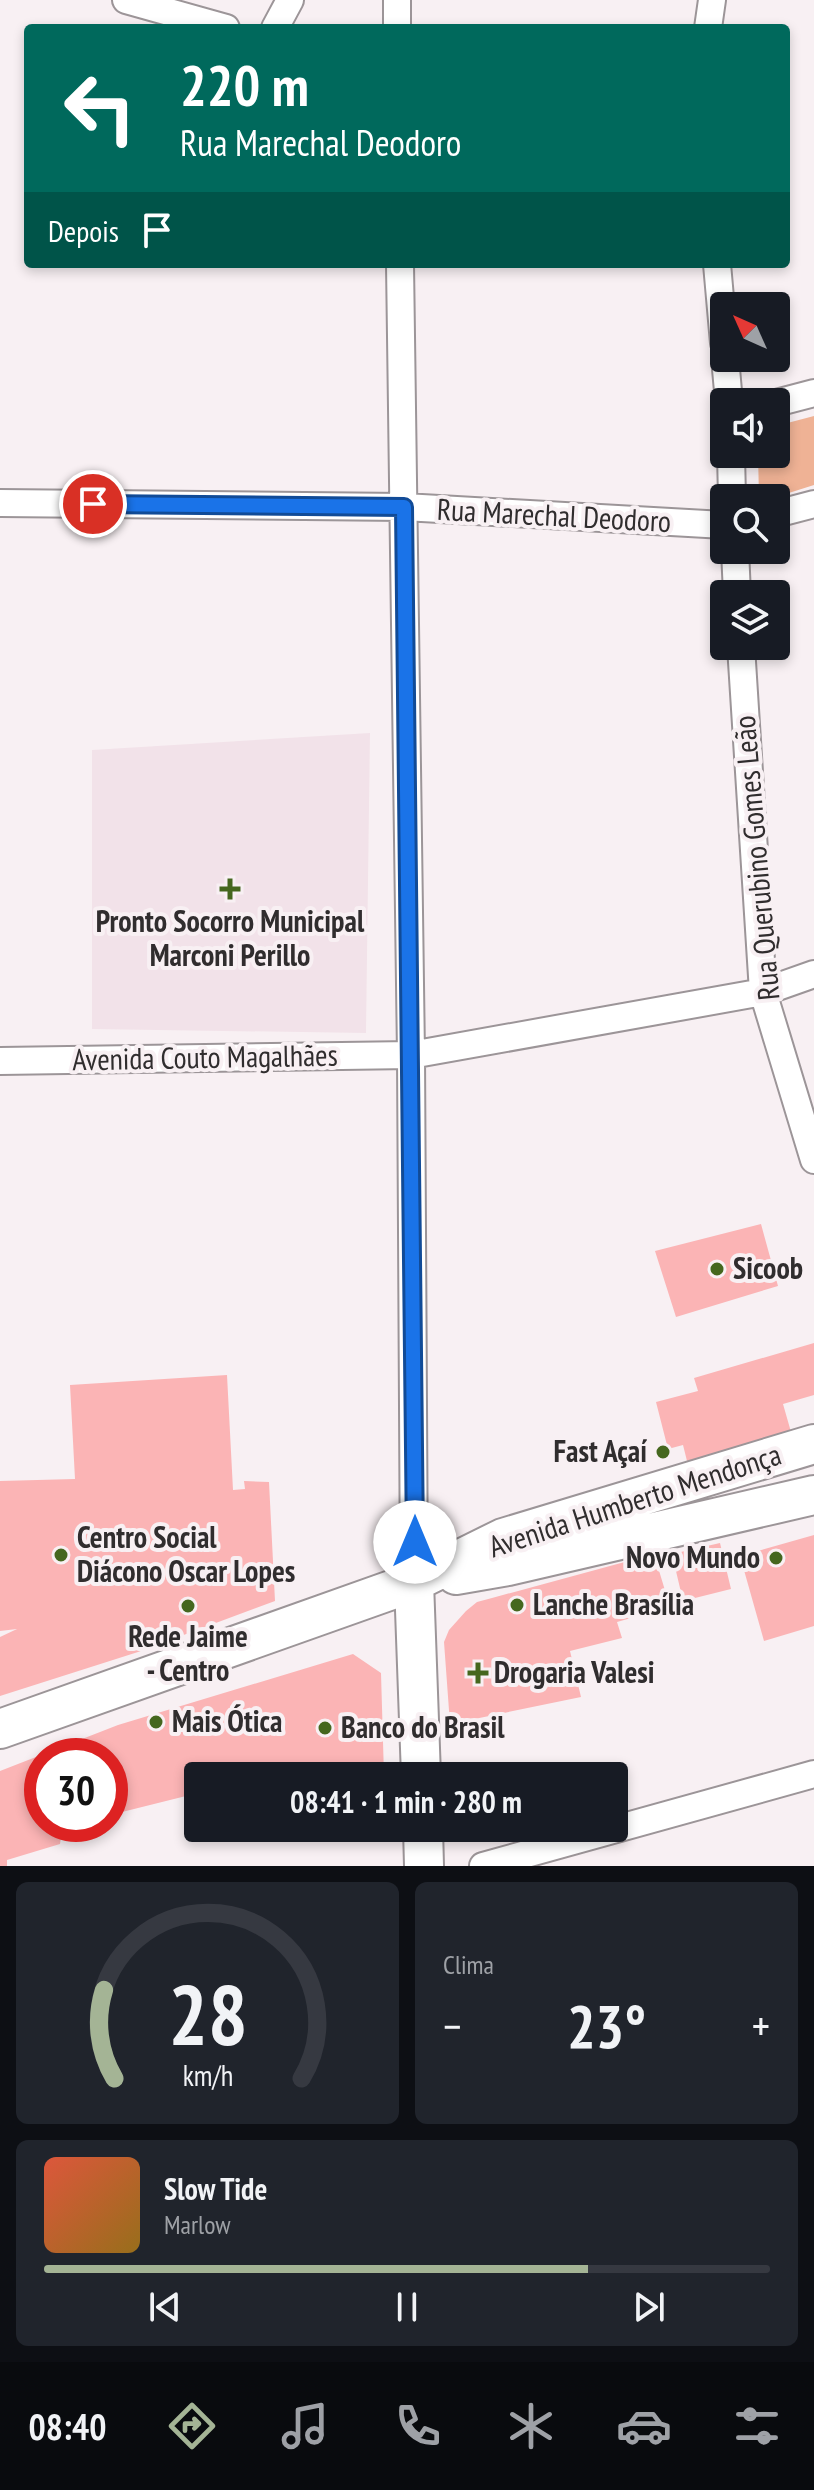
<!DOCTYPE html>
<html lang="pt">
<meta charset="utf-8">
<style>
:root{--surface:#171b24;--page:#20242c;--text:#f1f3f6;--muted:#9ea1a6;--line:#363941;--accent:#a4b495}
body{margin:0;font-family:"PT Sans Narrow",sans-serif;background:var(--page);color:var(--text);height:100vh;display:flex;flex-direction:column;font-size:30px;white-space:nowrap}
*{box-sizing:border-box;margin:0}
p{font-size:26px;color:var(--muted)}
.icon{flex:none;width:44px;height:44px;fill:none;stroke:currentColor;stroke-width:2;stroke-linecap:round;stroke-linejoin:round}
.map{position:relative;height:1866px;overflow:hidden}
.side{display:flex;flex-direction:column;gap:16px;padding:16px;background:#0d0f14;flex:1}
.side>*{flex:none}
.top-card{position:absolute;left:24px;top:24px;width:766px;height:244px;border-radius:8px;box-shadow:0 4px 12px #0003;background:#00695c;color:#fff;overflow:hidden}
.needle{width:52px;rotate:315deg}
.buttons{position:absolute;left:710px;top:292px;display:grid;gap:16px}
.buttons a{display:grid;place-items:center;width:80px;height:80px;border-radius:8px;background:var(--surface);box-shadow:0 4px 12px #0003;font-size:40px}
.speed{position:absolute;left:24px;top:1738px;display:flex;gap:16px;font-size:40px;font-weight:700;text-align:center}
.speed>*{display:grid;place-content:center;width:104px;height:104px;border-radius:50%;background:var(--surface);box-shadow:0 4px 12px #0003;line-height:1}
.speed .limit{border:12px solid #d22;background:#fff;color:#111}
.pin{position:absolute;display:grid;place-items:center;width:68px;height:68px;color:#fff;margin:-34px;border:4px solid #fff;border-radius:50%;box-shadow:0 2px 8px #0007}
.me{position:absolute;width:88px;margin:-44px;rotate:0deg;stroke-linejoin:round;filter:drop-shadow(0 0 6px #0008)}
.turn{display:flex;align-items:center;gap:28px;height:168px;padding:0 24px;font-size:36px}
.turn .icon{width:104px;height:104px;stroke-width:2.5}
.turn b{display:block;font-size:56px;line-height:68px}
.then{display:flex;align-items:center;height:76px;padding:0 24px;background:#0003;gap:16px;font-size:30px}
.big{font-size:60px;font-weight:800;line-height:1.1}
.side .widget{flex:1;display:flex;flex-direction:column;justify-content:center;gap:12px;min-width:0;padding:0 28px;border-radius:12px;background:var(--page)}
.side .dial{align-items:center;gap:0}
.dial svg{height:208px;overflow:visible;fill:none;stroke:var(--line);stroke-width:7;stroke-linecap:round;text-anchor:middle}
.dial text{fill:var(--text);stroke:none}
.song{display:flex;align-items:center;gap:24px}
.cover{width:96px;height:96px;border-radius:12px;background:linear-gradient(135deg,hsl(10 70% 55%),hsl(40 70% 35%))}
.played{height:8px;border-radius:4px;background:linear-gradient(90deg,var(--accent) 75%,var(--line) 75%)}
.keys{display:flex;justify-content:space-around;direction:ltr}
.heat{display:flex;justify-content:space-between;align-items:center;font-size:44px;direction:ltr}
.side .tiles{flex:1;display:grid;gap:16px;grid-template-columns:1fr 1fr}
.widget:last-child{grid-column:span 2}
.trip{position:absolute;left:184px;top:1762px;width:444px;height:80px;border-radius:8px;background:var(--surface);box-shadow:0 4px 12px #0003;font-weight:800;line-height:80px;text-align:center}
.dock{display:flex;height:128px;justify-content:space-around;align-items:center;background:#090b0e;color:var(--muted)}
.dock .icon{width:56px;height:56px}
.dock .active{color:var(--accent)}
.dock b{font-size:36px;color:var(--text)}
.map>svg:first-child{display:block}
.built{fill:#f2e2e9}
.green{fill:#efb295}
.building{fill:#fbb4b5}
.lines{fill:none;stroke-linecap:round;stroke-linejoin:round}
.minor-casing{stroke:#9c9598;stroke-width:30}
.secondary-casing{stroke:#9c9598;stroke-width:42}
.minor{stroke:#fff;stroke-width:26}
.secondary{stroke:#fff;stroke-width:38}
.route-casing{stroke:#114b97;stroke-width:20}
.route{stroke:#1a73e8;stroke-width:14}
.poi-dot{fill:#45671e;stroke:#f8f0f3;stroke-width:3}
.labels{text-anchor:middle;stroke-width:8;stroke-linejoin:round;paint-order:stroke}
.street-label{font-size:30px;fill:#302d2e;stroke:#f8f0f3}
.poi-label{font-size:30px;font-weight:bold;fill:#302d2e;stroke:#f8f0f3;text-anchor:start}
</style>
<div class="map">
<svg width="814" height="1866" viewBox="0 0 814 1866">
<rect width="100%" height="100%" fill="#f8f0f3"/>
<!-- built -->
<path class="built" d="M370,733L366,1033L92,1029V750Z"/>
<!-- green -->
<path class="green" d="M814,416V485L773,498H759L758,454H776V426Z"/>
<!-- building -->
<path class="building" d="M761,1224L778,1286L676,1317L655,1251Z
M814,1343V1395L783,1404L791,1432L687,1461L683,1445L668,1449L656,1402L698,1391L694,1378Z
M227,1375L233,1490L245,1489L244,1481L269,1482L275,1601L138,1652L0,1696V1637L17,1629L0,1631V1481L75,1479L70,1385Z
M814,1535V1626L764,1641L740,1556Z
M720,1543L731,1589L683,1601L672,1554Z
M654,1554L670,1607L617,1622L622,1638L570,1651L581,1697L450,1724L444,1642L449,1630L466,1611L477,1602L492,1598Z
M353,1654L381,1673L384,1776H272V1774L198,1776V1793L110,1815V1756H42V1824H63L60,1844L7,1860V1866H0V1771L118,1725Z"/>
<g class="lines">
<defs>
<path id="minor" d="M126,0L226,28
M275,28L290,0
M397,28V0
M708,28L712,0
M400,264L411,1055L414,1582
M717,264L724,343
M725,358L729,402
M776,403L814,393
M731,454L732,498
M0,503L404,507L724,525
M776,514L814,504
M735,550L737,594
M741,646L763,992L814,1160
M0,1061L411,1055L763,992L814,974
M483,1866L814,1774"/>
<path id="secondary" d="M456,1575L508,1566L814,1495
M414,1582L421,1776
M0,1729L414,1582L503,1538L814,1444
M423,1828L424,1866"/>
</defs>
<!-- minor casing -->
<use href="#minor" class="minor-casing"/>
<!-- secondary casing -->
<use href="#secondary" class="secondary-casing"/>
<!-- minor -->
<use href="#minor" class="minor"/>
<!-- secondary -->
<use href="#secondary" class="secondary"/>
</g>
<g class="lines">
<defs>
<path id="route" d="M93,504L404,507L415,1542"/>
</defs>
<!-- route casing -->
<use href="#route" class="route-casing"/>
<!-- route -->
<use href="#route" class="route"/>
</g>
<!-- markers -->
<g class="poi-dot">
<path d="M226 877h8v8h8v8h-8v8h-8v-8h-8v-8h8z"/>
<circle cx="717" cy="1269" r="8"/>
<circle cx="663" cy="1452" r="8"/>
<circle cx="61" cy="1555" r="8"/>
<circle cx="776" cy="1558" r="8"/>
<circle cx="517" cy="1605" r="8"/>
<circle cx="188" cy="1606" r="8"/>
<path d="M474 1661h8v8h8v8h-8v8h-8v-8h-8v-8h8z"/>
<circle cx="156" cy="1722" r="8"/>
<circle cx="325" cy="1728" r="8"/>
</g>
<g class="labels">
<!-- street labels -->
<g class="street-label">
<text transform="translate(554 516) rotate(3)" y="10">Rua Marechal Deodoro</text>
<text transform="translate(757 858) rotate(-95)" y="10">Rua Querubino Gomes Leão</text>
<text transform="translate(205 1058) rotate(-1)" y="10">Avenida Couto Magalhães</text>
<text transform="translate(635 1501) rotate(-18)" y="10">Avenida Humberto Mendonça</text>
</g>
<!-- poi labels -->
<g class="poi-label">
<text x="230" y="932" text-anchor="middle">Pronto Socorro Municipal<tspan x="230" dy="34">Marconi Perillo</tspan></text>
<text x="733" y="1279">Sicoob</text>
<text x="647" y="1462" text-anchor="end">Fast Açaí</text>
<text x="77" y="1548">Centro Social<tspan x="77" dy="34">Diácono Oscar Lopes</tspan></text>
<text x="760" y="1568" text-anchor="end">Novo Mundo</text>
<text x="533" y="1615">Lanche Brasília</text>
<text x="188" y="1647" text-anchor="middle">Rede Jaime<tspan x="188" dy="34">- Centro</tspan></text>
<text x="494" y="1683">Drogaria Valesi</text>
<text x="172" y="1732">Mais Ótica</text>
<text x="341" y="1738">Banco do Brasil</text>
</g>
</g>
</svg>
<div class="buttons">
<a><svg class="needle" viewBox="-14 -14 28 28"><path d="M0-13l5 13h-10z" fill="#e53935"/><path d="M0 13l5-13h-10z" fill="#9ea1a6"/></svg></a>
<a><svg class="icon" aria-label="sound" viewBox="0 0 24 24"><path d="M4 9h4l5-4v14l-5-4H4zM17 9q2 3 0 6"/></svg></a>
<a><svg class="icon" aria-label="search" viewBox="0 0 24 24"><circle cx="10" cy="10" r="6"/><path d="M15 15l6 6"/></svg></a>
<a><svg class="icon" aria-label="layers" viewBox="0 0 24 24"><path d="M12 4l9 5-9 5-9-5zM3 14l9 5 9-5"/></svg></a>
</div>
<div class="speed"><div class="limit">30</div></div>
<div class="pin" style="left:93px;top:504px;background:#d93025"><svg class="icon" aria-label="arrive" viewBox="0 0 24 24"><path d="M6 21V4h12l-3 4 3 4H6"/></svg></div>
<svg class="me" style="left:415px;top:1542px" viewBox="-20 -20 40 40"><circle r="19" fill="#fff"/><path d="M0-13L10 11 0 6-10 11z" fill="#1a73e8"/></svg>
<div class="trip">08:41 · 1 min · 280 m</div>
<div class="top-card">
<div class="turn"><svg class="icon" aria-label="left" viewBox="0 0 24 24"><path d="M17 20v-9H6M10 6l-5 5 5 5"/></svg><div><b>220 m</b>Rua Marechal Deodoro</div></div>
<div class="then">Depois<svg class="icon" aria-label="arrive" viewBox="0 0 24 24"><path d="M6 21V4h12l-3 4 3 4H6"/></svg></div>
</div>
</div>
<section class="side">
<div class="tiles">
<div class="widget dial"><svg viewBox="0 0 100 80">
<path d="M14 69A42 42 0 1 1 86 69"/>
<path d="M14 69A42 42 0 0 1 10 35" stroke="#a4b495"/>
<text x="50" y="56" font-size="32" font-weight="700">28</text>
<text x="50" y="72" font-size="11">km/h</text>
</svg></div>
<div class="widget"><p>Clima</p>
<div class="heat"><a>−</a><b class="big">23°</b><a>+</a></div>
</div>
<div class="widget">
<div class="song"><i class="cover"></i><div><b>Slow Tide</b><p>Marlow</p></div></div>
<div class="played"></div>
<div class="keys"><svg class="icon" aria-label="previous" viewBox="0 0 24 24"><path d="M18 5L8 12l10 7zM5 5v14"/></svg><svg class="icon" aria-label="pause" viewBox="0 0 24 24"><path d="M8 5v14M16 5v14"/></svg><svg class="icon" aria-label="next" viewBox="0 0 24 24"><path d="M6 5l10 7-10 7zM19 5v14"/></svg></div>
</div>
</div>
</section>
<nav class="dock">
<b>08:40</b>
<svg class="icon active" aria-label="directions" viewBox="0 0 24 24"><path d="M12 3l9 9-9 9-9-9zM9 14v-3h6M13 9l2 2-2 2"/></svg>
<svg class="icon" aria-label="music" viewBox="0 0 24 24"><path d="M9 18V5l10-2v13"/><circle cx="6" cy="18" r="3"/><circle cx="16" cy="16" r="3"/></svg>
<svg class="icon" aria-label="phone" viewBox="0 0 24 24"><path d="M5 4h4l2 5-3 2q2 4 5 5l2-3 5 2v4C11 20 4 13 5 4z"/></svg>
<svg class="icon" aria-label="climate" viewBox="0 0 24 24"><path d="M12 3v18M4 7l16 10M4 17L20 7"/></svg>
<svg class="icon" aria-label="car" viewBox="0 0 24 24"><path d="M5 17H2v-5l4-1 3-4h7l3 4 3 1v5h-3M9 17h6M6 11h13"/><circle cx="7" cy="17" r="2"/><circle cx="17" cy="17" r="2"/></svg>
<svg class="icon" aria-label="filters" viewBox="0 0 24 24"><path d="M4 7h16M4 17h16"/><circle cx="9" cy="7" r="2"/><circle cx="15" cy="17" r="2"/></svg>
</nav>
